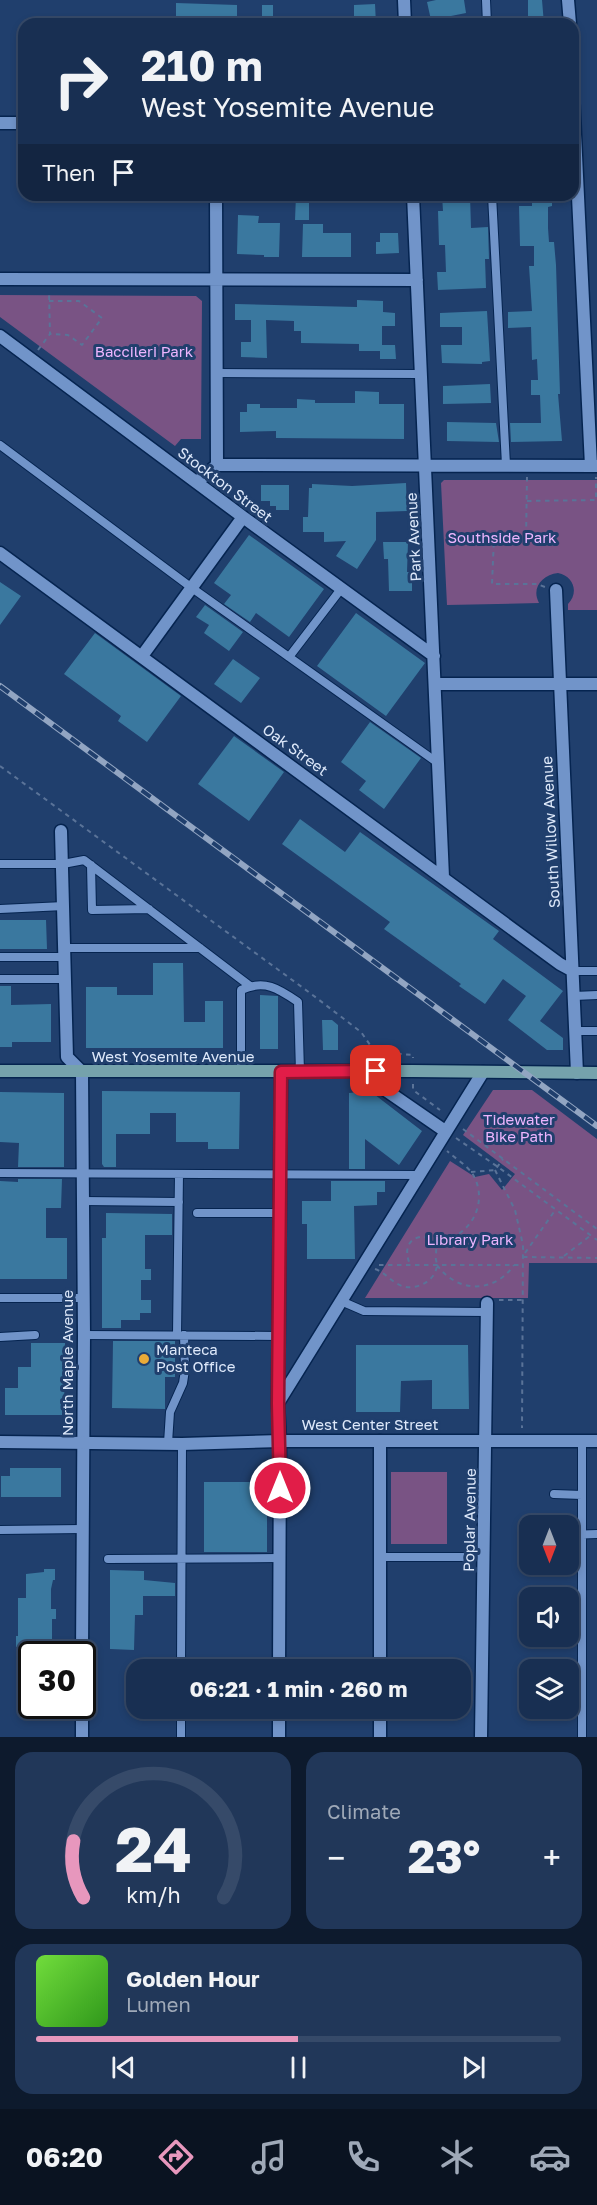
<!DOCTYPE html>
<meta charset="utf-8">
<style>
:root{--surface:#182f52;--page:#213759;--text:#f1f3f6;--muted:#9fa9b8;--line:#364a69;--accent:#e797bd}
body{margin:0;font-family:"Golos Text",sans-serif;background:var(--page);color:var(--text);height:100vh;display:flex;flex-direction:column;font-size:22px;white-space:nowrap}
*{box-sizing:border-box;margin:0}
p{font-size:20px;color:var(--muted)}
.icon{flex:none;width:33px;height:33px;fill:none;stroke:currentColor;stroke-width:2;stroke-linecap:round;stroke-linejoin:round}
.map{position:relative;height:1737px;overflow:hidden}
.panel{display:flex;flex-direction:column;gap:15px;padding:15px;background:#0d1a2d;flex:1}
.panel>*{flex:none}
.guide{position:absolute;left:18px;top:18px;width:561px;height:183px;border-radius:18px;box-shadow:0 3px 9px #0003,0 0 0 2px var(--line);background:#182f52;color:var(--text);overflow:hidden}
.needle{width:39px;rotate:180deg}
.buttons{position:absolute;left:519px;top:1515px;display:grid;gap:12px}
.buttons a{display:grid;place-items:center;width:60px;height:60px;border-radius:12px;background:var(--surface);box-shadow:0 3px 9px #0003,0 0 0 2px var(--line);font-size:30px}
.speed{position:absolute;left:18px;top:1641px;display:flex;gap:12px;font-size:30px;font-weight:700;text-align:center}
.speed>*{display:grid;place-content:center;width:78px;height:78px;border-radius:50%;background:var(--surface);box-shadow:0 3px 9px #0003,0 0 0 2px var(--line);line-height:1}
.speed .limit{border:3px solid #111;border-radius:9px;background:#fff;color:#111}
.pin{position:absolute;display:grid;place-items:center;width:51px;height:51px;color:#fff;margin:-26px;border-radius:12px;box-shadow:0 3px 9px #0006}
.me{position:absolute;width:66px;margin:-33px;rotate:0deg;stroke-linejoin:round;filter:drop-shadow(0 0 4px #0008)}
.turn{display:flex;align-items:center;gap:21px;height:126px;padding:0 24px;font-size:27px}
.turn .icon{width:78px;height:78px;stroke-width:2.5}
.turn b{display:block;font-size:42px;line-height:51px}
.then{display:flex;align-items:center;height:57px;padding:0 24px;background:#0003;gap:12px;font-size:22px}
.big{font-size:45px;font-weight:700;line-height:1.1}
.panel .tile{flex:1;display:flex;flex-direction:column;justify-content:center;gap:9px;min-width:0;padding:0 21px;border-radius:18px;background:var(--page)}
.panel .dial{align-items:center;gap:0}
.dial svg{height:156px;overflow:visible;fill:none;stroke:var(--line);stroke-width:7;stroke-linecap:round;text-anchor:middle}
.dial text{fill:var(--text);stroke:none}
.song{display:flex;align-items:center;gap:18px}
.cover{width:72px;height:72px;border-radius:9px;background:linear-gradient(135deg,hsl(100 70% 55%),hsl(110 70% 35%))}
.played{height:6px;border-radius:3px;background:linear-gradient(90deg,var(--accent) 50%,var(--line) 50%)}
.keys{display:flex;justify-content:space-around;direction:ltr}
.heat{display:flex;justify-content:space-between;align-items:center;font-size:33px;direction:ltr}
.panel .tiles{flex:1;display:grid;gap:15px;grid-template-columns:1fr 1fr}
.tile:last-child{grid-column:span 2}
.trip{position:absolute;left:126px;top:1659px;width:345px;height:60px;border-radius:18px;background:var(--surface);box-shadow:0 3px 9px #0003,0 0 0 2px var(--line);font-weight:700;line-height:60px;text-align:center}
.dock{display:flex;height:96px;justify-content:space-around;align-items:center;background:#0a1321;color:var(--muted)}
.dock .icon{width:42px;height:42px}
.dock .current{color:var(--accent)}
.dock b{font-size:27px;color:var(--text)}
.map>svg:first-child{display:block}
.green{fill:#795384}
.building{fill:#3a789f}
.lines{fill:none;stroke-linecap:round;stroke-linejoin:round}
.service-casing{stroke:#052450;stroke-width:10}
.minor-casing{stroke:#052450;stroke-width:15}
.tertiary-casing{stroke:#052450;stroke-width:15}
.secondary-casing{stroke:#052450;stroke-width:15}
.path{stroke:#5a7398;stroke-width:2;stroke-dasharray:4.5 4.5;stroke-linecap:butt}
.service{stroke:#7194c9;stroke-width:8}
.minor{stroke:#7194c9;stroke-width:12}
.tertiary{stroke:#7194c9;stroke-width:12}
.secondary{stroke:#75a2ac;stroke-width:12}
.rail-casing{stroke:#92a5c2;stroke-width:6}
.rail{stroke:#203f6d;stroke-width:4;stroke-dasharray:11;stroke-linecap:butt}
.route-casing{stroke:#92132f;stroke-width:15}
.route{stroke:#e11d48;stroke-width:10}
.poi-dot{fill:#e9ab38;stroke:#203f6d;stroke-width:2}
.labels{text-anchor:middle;stroke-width:6;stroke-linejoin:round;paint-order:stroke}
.park-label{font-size:15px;fill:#edb5fe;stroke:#203f6d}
.street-label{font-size:15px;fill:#dde8fa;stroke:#203f6d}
.poi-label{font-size:15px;fill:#dde8fa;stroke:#203f6d;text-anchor:start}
</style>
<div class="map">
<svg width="597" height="1737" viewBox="0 0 597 1737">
<rect width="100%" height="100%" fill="#203f6d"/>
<!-- green -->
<path class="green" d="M0,295L196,296L202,301L201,439H181L175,446L0,317Z
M444,480H597V610H568V604C579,593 574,576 558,573C542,575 531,588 539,603L447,605L441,483Z
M493,1090H532L597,1139V1263H529L528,1298H365L450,1161L475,1177L489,1174L502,1190L515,1174L463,1135Z
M391,1472H447V1544H391Z"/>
<!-- building -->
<path class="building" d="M436,0H464L466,13L431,20L427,2Z
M528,0H542L544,24H528Z
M176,3L237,5V24H176Z
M375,4L376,24H354V5Z
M262,5H273V24H262Z
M296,195H309V220H295Z
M442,195H470L471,228L488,227L489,259H485L486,288L438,290L437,272H446L445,245H439L438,211H443Z
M532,195H552V206L548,207V228L549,242H554L556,265L560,394H558L562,441L511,442L510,423H541L540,395H531V380H538L537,359L532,360L531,327L508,328V312L532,311L529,266H534V246H520L519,206H532Z
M238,215L259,216L258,223H280L279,257H264V255L237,254Z
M303,224H323V233H351V257H302Z
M380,233H398L399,253L376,254V242H380Z
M357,300L383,301V312L395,313V326H382V345H395L396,359H380V351H359V344L301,343V331H294V321L266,320L267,358L241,357V342H251V320H235V304L357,307Z
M487,311L490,361L482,362V364L442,363L441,345H462V327H440V313Z
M490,384L491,403L443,404V386Z
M355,391L379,392V404H404V439L276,438V431L240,432V412H247V404H260V408H297V399L315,400V403H355Z
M447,422L496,423L499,442L447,441Z
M406,483L407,511L376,512V540L357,569L336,556L346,541L324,542V532H303V517H308L309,488H312V484L352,486Z
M261,485H289V510H276V506H270V501H261Z
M249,535L324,589L289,637L256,613L250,622L224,604L231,595L214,583Z
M383,542H408L407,572H412V591H389L388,559H384Z
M0,582L21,596L0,625Z
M205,605L243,632L229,651L204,633L209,625L196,617Z
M356,613L425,663L386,716L317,666Z
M95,633L181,696L147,742L118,721L121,716L64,674Z
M233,659L260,678L241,703L214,684Z
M370,722L421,758L384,809L359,790L366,781L341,762Z
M234,736L284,772L249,821L198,784Z
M300,819L345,852L360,832L499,931L493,939L563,991L540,1021L563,1038V1050H547L508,1020L526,996L503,979L485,1004L459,986L461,984L384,929L390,922L282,844Z
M0,920H46L47,949H0Z
M153,963H183L184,1022H205V1001H223V1048H86V987H117V995H153Z
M0,986H11V1005L51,1004V1042H12V1047H0Z
M260,995L278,996V1049H260Z
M322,1020H332L338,1025V1050H323Z
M102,1091L240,1092L239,1149H208V1142H176V1113H150V1134H116V1167H104L102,1164Z
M370,1091L422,1131L399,1165L365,1139V1169H349V1093Z
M0,1092L64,1093V1167H18L19,1143L0,1142Z
M18,1179H62L61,1208H46V1238H67V1279H0V1181L18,1182Z
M331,1181H385V1192H377V1205L354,1206L355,1259H307V1224H302V1201H331Z
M106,1213L172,1214V1235H145V1269H151V1280H141V1300H151V1313H140V1320H121V1328H102V1238H106Z
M113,1341H175V1377H165V1409L112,1408Z
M31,1343H65L64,1415H5V1388H18V1367H31Z
M356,1345H468L469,1409H432V1380L401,1381L400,1412H356Z
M10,1468H61V1497H1V1476H10Z
M204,1482H267V1552H204Z
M44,1569H55V1580H53L51,1589V1609H56V1619H52V1652H19V1647H16V1636H18V1598H26V1574L44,1572Z
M110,1570L144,1571V1580L175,1583V1596H143V1615H135L134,1650L110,1649Z"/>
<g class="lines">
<defs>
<path id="service" d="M486,0L487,24
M492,195L506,465
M216,373L419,374
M0,445L192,588L438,763
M289,657L341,589
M0,864H63L84,860L250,986
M91,865L92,910L149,909
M0,909L64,906
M65,948H200
M0,957H65
M573,971H597
M0,979H65
M574,996L597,995
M576,1031H597
M241,1072V990C265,979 279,989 298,1002L300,1072
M0,1173L419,1175
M83,1201L179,1202
M197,1213H280
M0,1298H84
M341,1301L364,1311L487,1312
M84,1335L279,1336
M177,1335L179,1174
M0,1337L35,1335
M582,1441V1737
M168,1443L170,1412L183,1383L185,1370L184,1335
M554,1494L582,1495
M0,1530L82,1529
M568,1535L597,1534
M380,1557H466
M108,1559L280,1558
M181,1670L182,1444
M181,1737V1708"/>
<path id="minor" d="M404,0L405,24
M568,0L570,24
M573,93L591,466
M0,123H24
M413,195L443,877
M0,279L417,280
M0,336L243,517L434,656
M217,465L597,466
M197,482L217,465L216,195
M0,553L560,964L573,971
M556,590L577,1073
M142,656L243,517
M435,684H597
M61,831L67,1057L82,1072L84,1335L82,1654
M358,1071L445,1131
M278,1403L483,1072
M380,1441V1670
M279,1670L280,1441L278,1404L281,1072
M380,1708V1737
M82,1737V1706
M279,1737V1708
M481,1737L487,1303"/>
<path id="tertiary" d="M0,1442L182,1444L280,1441H597"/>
<path id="secondary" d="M0,1071H413L597,1073"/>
</defs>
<!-- service casing -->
<use href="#service" class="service-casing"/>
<!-- minor casing -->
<use href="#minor" class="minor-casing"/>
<!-- tertiary casing -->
<use href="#tertiary" class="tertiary-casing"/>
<!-- secondary casing -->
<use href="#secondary" class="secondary-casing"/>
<!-- path -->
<path class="path" d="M49,301H79L102,318L82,345L68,335L50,334
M38,350L50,334L49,291
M527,477L526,539L494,538L492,584H537L545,587
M527,501L596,500V477
M0,766L310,993L361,1032L375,1052L413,1055V1058
M413,1084V1090L440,1110
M463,1129L597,1229
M456,1138L498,1167L597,1240
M495,1170L515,1210L523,1245L522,1428
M471,1172L495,1170L503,1159
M434,1243C441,1241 450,1239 457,1235C478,1222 486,1195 472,1173C466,1165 455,1158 447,1151
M525,1253L556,1209
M564,1256L590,1236
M523,1257L597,1258
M379,1265H523
M437,1265C457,1293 494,1294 514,1265
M375,1269C387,1273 393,1285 406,1287C419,1289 436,1280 437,1265C437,1262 435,1259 436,1256C436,1251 437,1247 434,1243C427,1233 411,1236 408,1247C406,1253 408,1259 410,1265
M499,1300H523"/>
<!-- service -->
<use href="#service" class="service"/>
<!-- minor -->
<use href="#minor" class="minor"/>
<!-- tertiary -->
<use href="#tertiary" class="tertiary"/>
<!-- secondary -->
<use href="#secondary" class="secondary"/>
<defs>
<path id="rail" d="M0,686L597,1126"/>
</defs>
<!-- rail casing -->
<use href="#rail" class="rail-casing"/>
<!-- rail -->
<use href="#rail" class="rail"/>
</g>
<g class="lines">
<defs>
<path id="route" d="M280,1488L278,1404L281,1072L376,1071"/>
</defs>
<!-- route casing -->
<use href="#route" class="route-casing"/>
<!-- route -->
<use href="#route" class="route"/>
</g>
<!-- markers -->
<circle class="poi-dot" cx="144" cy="1359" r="6"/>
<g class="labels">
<!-- park labels -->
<g class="park-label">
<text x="144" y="357">Baccileri Park</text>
<text x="502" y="543">Southside Park</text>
<text x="519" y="1125">Tidewater<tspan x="519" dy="17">Bike Path</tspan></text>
<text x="470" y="1245">Library Park</text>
</g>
<!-- street labels -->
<g class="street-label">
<text transform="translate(225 485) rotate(37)" y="5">Stockton Street</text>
<text transform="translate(414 537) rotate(-93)" y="5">Park Avenue</text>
<text transform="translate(295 750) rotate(36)" y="5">Oak Street</text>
<text transform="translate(551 832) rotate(-93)" y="5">South Willow Avenue</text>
<text x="173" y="1062">West Yosemite Avenue</text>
<text transform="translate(68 1363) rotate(-90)" y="5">North Maple Avenue</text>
<text x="370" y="1430">West Center Street</text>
<text transform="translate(470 1520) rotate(-89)" y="5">Poplar Avenue</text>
</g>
<!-- poi labels -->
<g class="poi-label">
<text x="156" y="1355">Manteca<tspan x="156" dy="17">Post Office</tspan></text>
</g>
</g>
</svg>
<div class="buttons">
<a><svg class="needle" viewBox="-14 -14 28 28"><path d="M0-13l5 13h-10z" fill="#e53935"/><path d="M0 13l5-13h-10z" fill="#9fa9b8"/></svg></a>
<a><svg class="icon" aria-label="sound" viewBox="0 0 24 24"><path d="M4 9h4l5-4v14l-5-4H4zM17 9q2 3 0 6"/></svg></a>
<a><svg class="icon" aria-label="layers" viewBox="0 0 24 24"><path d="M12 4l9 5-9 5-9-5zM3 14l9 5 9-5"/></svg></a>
</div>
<div class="speed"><div class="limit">30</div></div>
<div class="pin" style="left:376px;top:1071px;background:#d93025"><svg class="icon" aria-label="arrive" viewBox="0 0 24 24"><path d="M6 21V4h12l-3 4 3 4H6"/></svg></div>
<svg class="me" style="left:280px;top:1488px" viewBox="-20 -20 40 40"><circle r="17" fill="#e11d48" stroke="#fff" stroke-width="3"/><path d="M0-11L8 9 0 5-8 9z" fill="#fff"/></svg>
<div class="trip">06:21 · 1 min · 260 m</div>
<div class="guide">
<div class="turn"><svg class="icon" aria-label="right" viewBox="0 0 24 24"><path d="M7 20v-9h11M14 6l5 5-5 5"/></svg><div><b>210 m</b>West Yosemite Avenue</div></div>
<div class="then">Then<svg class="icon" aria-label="arrive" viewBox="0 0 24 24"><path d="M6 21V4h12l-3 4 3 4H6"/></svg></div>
</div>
</div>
<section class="panel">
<div class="tiles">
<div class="tile dial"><svg viewBox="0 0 100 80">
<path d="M14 69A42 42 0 1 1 86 69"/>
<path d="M14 69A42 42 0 0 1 9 40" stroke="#e797bd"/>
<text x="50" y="56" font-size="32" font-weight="700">24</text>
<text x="50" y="72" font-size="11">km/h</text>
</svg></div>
<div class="tile"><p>Climate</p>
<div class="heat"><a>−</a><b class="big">23°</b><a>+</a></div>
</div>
<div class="tile">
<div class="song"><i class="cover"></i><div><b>Golden Hour</b><p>Lumen</p></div></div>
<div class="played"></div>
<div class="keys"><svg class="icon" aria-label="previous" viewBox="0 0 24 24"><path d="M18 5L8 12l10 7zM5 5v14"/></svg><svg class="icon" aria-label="pause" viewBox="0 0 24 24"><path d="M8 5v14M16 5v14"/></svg><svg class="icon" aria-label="next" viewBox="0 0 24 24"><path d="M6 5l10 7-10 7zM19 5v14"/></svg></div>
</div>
</div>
</section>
<nav class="dock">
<b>06:20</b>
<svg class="icon current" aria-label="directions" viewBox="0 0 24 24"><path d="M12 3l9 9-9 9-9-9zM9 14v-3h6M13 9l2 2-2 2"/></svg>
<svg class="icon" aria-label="music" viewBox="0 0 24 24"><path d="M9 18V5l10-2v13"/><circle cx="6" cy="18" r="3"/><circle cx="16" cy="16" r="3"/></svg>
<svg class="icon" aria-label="phone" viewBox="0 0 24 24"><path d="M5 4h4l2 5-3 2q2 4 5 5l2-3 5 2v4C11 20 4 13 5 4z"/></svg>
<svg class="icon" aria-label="climate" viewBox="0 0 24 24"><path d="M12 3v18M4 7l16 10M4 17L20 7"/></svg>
<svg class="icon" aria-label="car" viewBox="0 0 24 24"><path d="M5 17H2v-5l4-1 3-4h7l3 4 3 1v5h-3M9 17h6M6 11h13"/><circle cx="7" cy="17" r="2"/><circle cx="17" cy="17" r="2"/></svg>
</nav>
